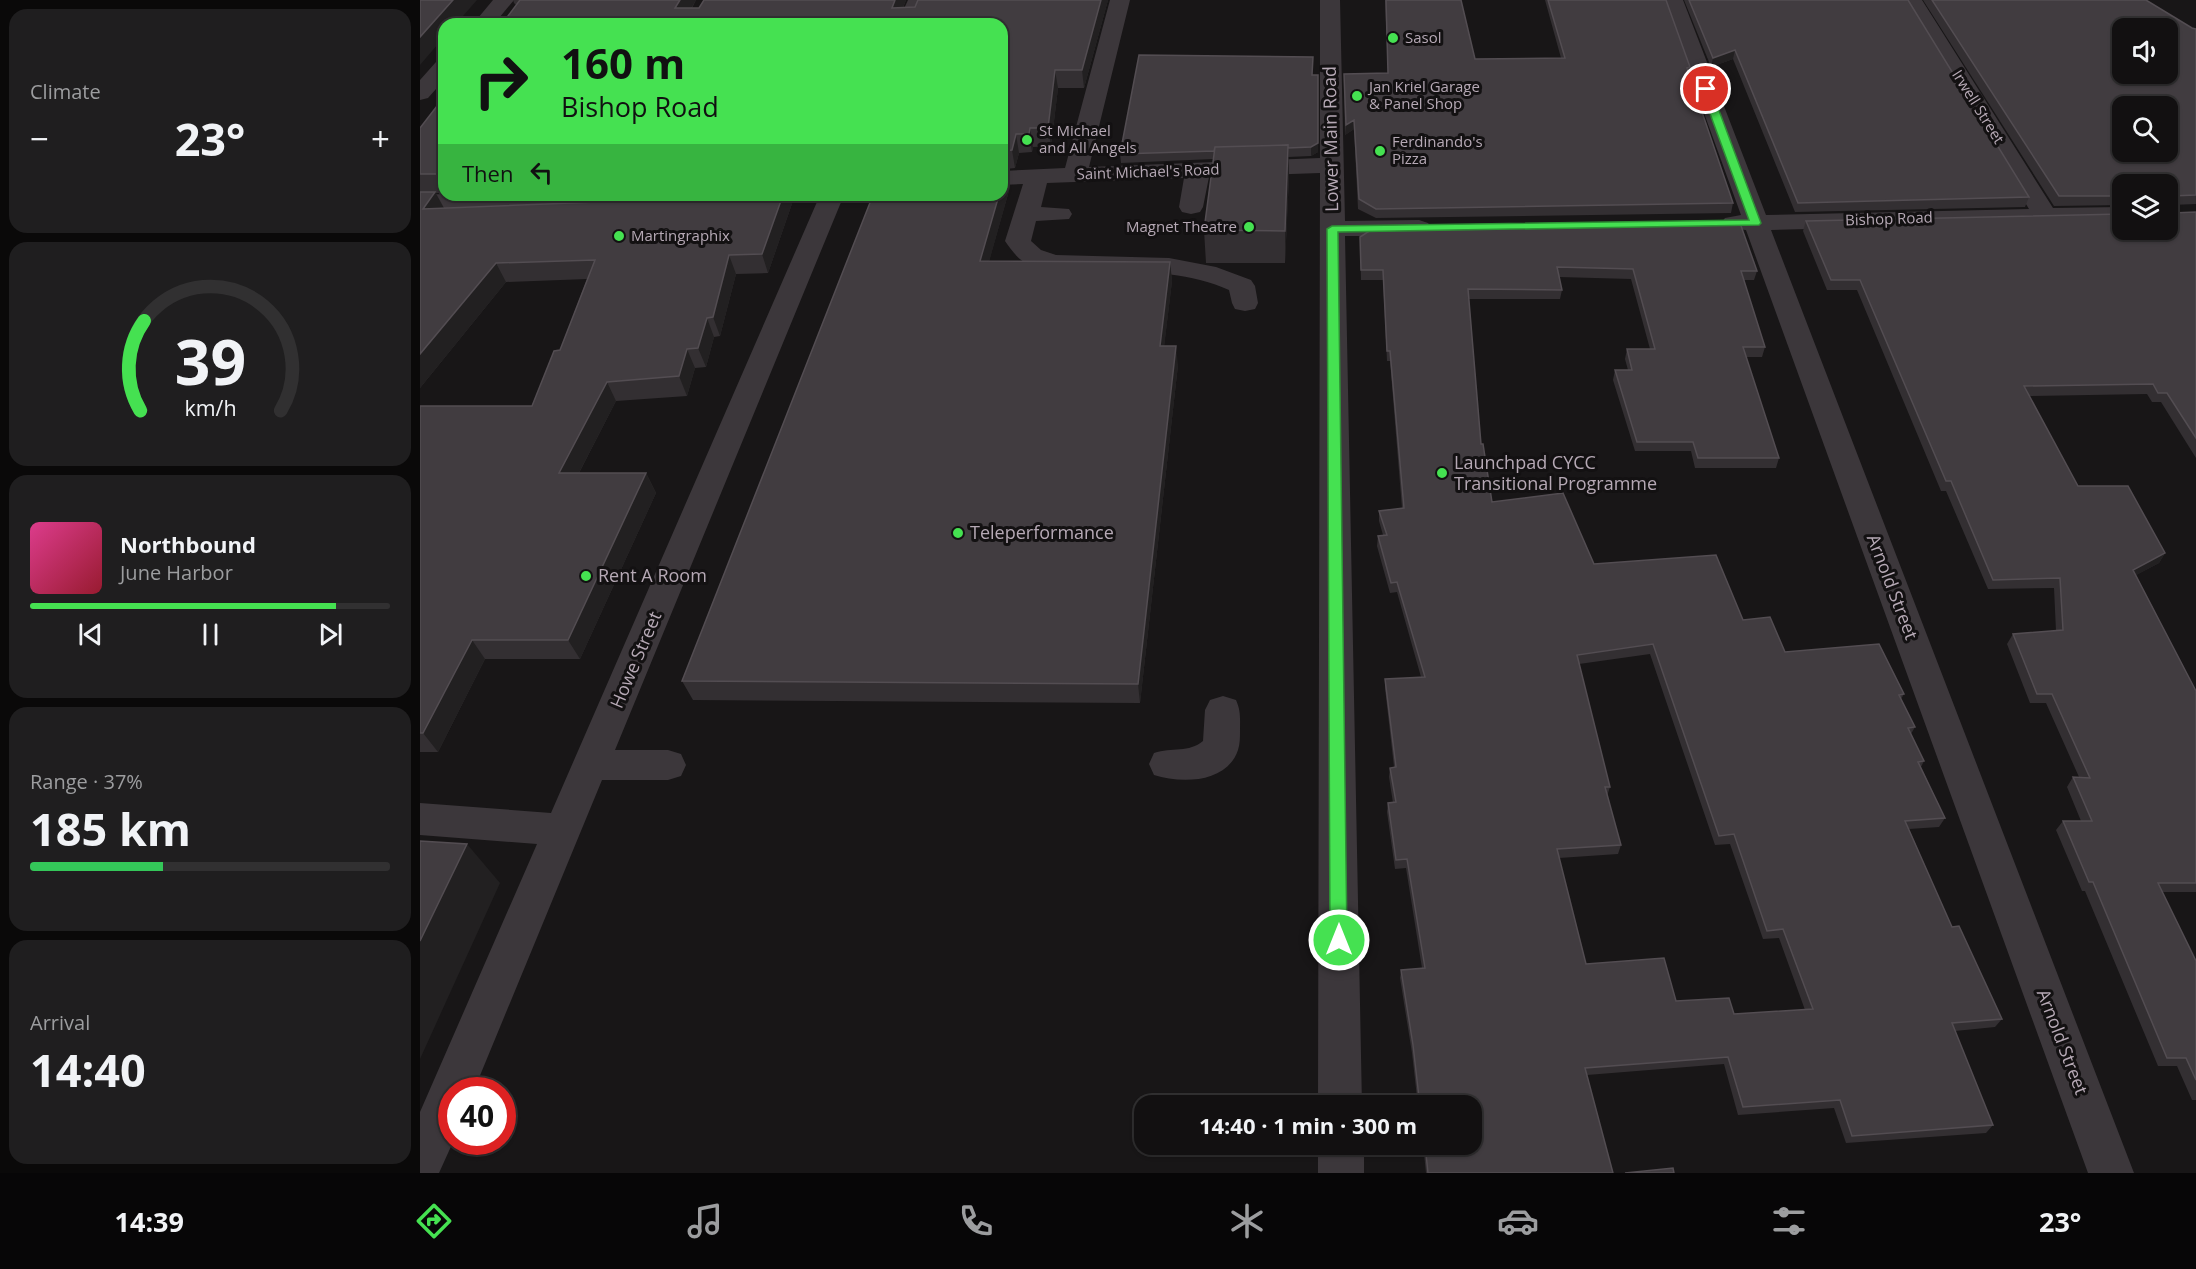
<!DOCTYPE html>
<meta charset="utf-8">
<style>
:root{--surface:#121011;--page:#1f1e1f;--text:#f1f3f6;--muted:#9c9d9f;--line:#313031;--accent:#45e151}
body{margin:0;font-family:"Open Sans",sans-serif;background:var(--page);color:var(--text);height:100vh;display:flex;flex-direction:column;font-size:22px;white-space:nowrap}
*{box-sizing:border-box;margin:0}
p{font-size:20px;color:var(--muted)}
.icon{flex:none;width:33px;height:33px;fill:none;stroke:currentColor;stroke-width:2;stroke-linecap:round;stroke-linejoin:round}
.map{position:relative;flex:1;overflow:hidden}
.panel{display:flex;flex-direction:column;gap:9px;padding:9px;background:#0a0909;width:420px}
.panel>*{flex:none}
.banner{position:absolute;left:18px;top:18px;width:570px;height:183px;border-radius:18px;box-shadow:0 2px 4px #0004,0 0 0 2px var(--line);background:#45e151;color:#111;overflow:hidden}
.tools{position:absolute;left:1692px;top:18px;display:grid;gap:12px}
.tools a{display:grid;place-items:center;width:66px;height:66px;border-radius:12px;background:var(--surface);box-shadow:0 2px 4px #0004,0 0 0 2px var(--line);font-size:30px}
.speed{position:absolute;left:18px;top:1077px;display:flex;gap:12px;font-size:30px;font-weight:700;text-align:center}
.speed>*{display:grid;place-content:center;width:78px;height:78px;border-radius:50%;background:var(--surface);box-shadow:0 2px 4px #0004,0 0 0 2px var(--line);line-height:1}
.speed .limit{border:9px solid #d22;background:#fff;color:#111}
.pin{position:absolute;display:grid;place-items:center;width:51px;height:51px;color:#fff;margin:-26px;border:3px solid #fff;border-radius:50%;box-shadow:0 2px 6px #0007}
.me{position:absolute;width:66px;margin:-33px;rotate:0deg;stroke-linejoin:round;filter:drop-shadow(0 0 4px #0008)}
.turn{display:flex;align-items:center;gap:21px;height:126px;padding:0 24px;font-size:27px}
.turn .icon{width:78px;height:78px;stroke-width:2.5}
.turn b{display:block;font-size:42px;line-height:51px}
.then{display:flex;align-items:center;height:57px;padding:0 24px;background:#0003;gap:12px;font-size:22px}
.big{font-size:45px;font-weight:700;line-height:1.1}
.panel .widget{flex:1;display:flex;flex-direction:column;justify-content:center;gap:9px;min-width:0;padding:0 21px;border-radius:18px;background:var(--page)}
.panel .dial{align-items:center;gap:0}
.dial svg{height:156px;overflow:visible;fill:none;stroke:var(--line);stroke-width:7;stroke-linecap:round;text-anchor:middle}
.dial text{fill:var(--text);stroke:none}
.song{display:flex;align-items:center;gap:18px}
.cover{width:72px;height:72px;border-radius:9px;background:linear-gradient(135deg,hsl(330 70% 55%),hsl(350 70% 35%))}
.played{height:6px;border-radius:3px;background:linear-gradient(90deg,var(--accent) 85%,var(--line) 85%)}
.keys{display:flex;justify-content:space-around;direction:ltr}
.heat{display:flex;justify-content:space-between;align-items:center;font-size:33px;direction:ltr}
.charge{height:9px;border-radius:4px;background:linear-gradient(90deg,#34c759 37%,var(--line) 0)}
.trip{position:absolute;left:714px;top:1095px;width:348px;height:60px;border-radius:18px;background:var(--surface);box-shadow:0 2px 4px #0004,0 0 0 2px var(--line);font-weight:700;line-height:60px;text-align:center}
.tab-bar{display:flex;height:96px;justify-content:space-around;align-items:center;background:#070607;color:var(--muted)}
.tab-bar .icon{width:42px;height:42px}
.tab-bar .on{color:var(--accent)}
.tab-bar b{font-size:27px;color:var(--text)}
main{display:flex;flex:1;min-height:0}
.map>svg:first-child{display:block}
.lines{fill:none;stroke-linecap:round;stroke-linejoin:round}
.minor{fill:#3c373b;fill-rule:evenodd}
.wall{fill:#332f32;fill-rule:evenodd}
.shaded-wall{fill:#222021}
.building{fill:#413c40;stroke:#534d52;stroke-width:1.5;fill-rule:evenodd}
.route{fill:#45e151;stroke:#2d9235;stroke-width:1.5}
.poi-dot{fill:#45e151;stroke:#131112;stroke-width:2}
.labels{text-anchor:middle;stroke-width:6;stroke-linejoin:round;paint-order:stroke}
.far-poi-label{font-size:15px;fill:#b6a9b5;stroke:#131112;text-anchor:start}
.far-street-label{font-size:15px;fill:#b6a9b5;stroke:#131112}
.street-label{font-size:18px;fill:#b6a9b5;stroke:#131112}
.poi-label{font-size:18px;fill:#b6a9b5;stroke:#131112;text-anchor:start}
</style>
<main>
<section class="panel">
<div class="widget"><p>Climate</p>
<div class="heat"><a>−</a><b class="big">23°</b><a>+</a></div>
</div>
<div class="widget dial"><svg viewBox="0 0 100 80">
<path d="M14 69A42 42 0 1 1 86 69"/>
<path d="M14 69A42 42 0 0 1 16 23" stroke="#45e151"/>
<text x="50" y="56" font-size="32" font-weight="700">39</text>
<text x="50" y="72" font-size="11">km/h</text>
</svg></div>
<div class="widget">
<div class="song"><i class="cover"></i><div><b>Northbound</b><p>June Harbor</p></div></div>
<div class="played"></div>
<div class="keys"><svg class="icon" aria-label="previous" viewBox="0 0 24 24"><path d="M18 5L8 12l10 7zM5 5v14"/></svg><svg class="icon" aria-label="pause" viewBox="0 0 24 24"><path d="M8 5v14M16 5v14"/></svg><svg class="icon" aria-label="next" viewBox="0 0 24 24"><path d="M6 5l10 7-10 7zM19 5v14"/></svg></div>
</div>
<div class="widget"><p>Range · 37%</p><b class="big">185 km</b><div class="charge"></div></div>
<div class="widget"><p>Arrival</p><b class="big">14:40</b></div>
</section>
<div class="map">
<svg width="1776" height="1173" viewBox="0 0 1776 1173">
<rect width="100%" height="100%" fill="#181617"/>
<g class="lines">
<!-- minor -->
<path class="minor" d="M73,0H94L74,24H53Z
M488,0H508L497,24H477Z
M690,0H710L669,167L900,158V0H920L925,221L999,220L1008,223L1012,228L1008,233L999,236H925L942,1106H898L900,173L789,177L783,207L780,212L771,214L762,212L759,207L764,178L627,183L621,207L649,209L652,214L649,219L616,221L611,241L621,250L636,255L749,258L796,267L831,280L835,286L838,303L835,309L825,311L815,309L812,303L809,290C767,271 722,272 677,272C653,272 625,274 604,262C596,257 590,248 585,241L603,184L582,185V171L645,168Z
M1243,0H1263L1346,215L1609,209L1482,0H1502L1633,208L1702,207V221L1351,230L1714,1173H1668L1326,230L1305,228L1301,223L1305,218L1321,215Z
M24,60V80L8,98L0,100V80L16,62Z
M24,194V195H200L197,200L188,202L0,209V195Z
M400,195H424L195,750H248L261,754L266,765L261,776L248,780H182L54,1090H32L33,1142L19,1173H0V1112L117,844L0,835V803L131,813Z
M803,696L816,700C821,711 820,719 820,731C820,737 820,744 818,750C807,783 762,784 734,775L729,764L734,753C752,747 769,753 783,741L785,710L790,700Z
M898,1144H944V1173H898Z"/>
</g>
<!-- wall -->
<path class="wall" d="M93,0H276L272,8H279L284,0H486L483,8L495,7L498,0H688L664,88H638L631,146L613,147L612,152L599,153L595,168L586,169L590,187L569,261L750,262L752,281L744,346L758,365L720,703L273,700L262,681L582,195V24L96,5L94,3Z
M944,0H1041L1055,59L1141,58L1125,0H1246L1269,74L1313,203L1311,213L956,218L938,209L934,129L925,135L924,83L968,73L965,0Z
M1264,0H1488L1609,197L1605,207L1375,212L1313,59L1291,67Z
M1503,0H1726L1772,28L1776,29V204L1751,205L1752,213L1776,212V458L1741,402H1732L1727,394L1609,396L1658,486L1745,553L1739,563L1716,575L1776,691V892H1742L1776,961V1100H1772L1757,1066H1738L1665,891H1662L1636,830L1643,821H1661L1647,787L1653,777H1659L1626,703H1610L1587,644L1593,634L1636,631L1634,588L1568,589L1526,491H1521L1437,290H1407L1383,231L1386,221L1748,230L1702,184V205L1634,206Z
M893,75L898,152L891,156L868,157L869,176L865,263H786L784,230L793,159L701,163L700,154Z
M24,97V193H16L24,208L203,201L205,195H375L348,273L316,274L300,336L294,337L286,367L275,368L267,396L196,401L159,473H226L236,493L160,659H65L18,752H0V406H112L140,350L167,279L86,282L0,388V128Z
M940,237L1337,271L1334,280H1324L1345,347L1342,357H1326L1359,458L1356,468H1275L1271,451H1215L1193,380L1195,370H1208L1205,359L1207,349H1230L1211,279L1139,277L1142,290L1140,299H1049L1061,444L1072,502L1174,564L1323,620L1365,652L1484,694L1481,699L1495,727L1491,734L1504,761L1501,767L1525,818L1519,827L1489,829L1532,927L1582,1019L1575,1027L1535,1031L1573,1125L1566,1133L1426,1143L1414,1108L1318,1115L1304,1064L1167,1075L1193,1173H1006L1003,1144H1052V1106H998L992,1053L980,978L981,970L1002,968L986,868L975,869L967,812L968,803H973L969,777L970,768L974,767L965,688V679L1001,677L977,592L970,593L957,546L958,536L963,535L959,521V511L982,508L970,361H967L963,280H941ZM1230,654L1295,845L1310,844L1343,939L1359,938L1385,1010L1314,1014L1256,1001L1166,964L1139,858L1198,854L1201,845L1187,796L1190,787L1159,664Z"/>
<!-- shaded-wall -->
<path class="shaded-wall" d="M33,0H57L36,24H24V37L0,65V37Z
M260,0H276L262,24L255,8Z
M475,0H486L476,24L472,8Z
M681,0H688L664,88L662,70Z
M1315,50L1313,59L1291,67L1293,58Z
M635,70L638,88L631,146L628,128Z
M934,120V129L925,135L926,125Z
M610,128L613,147L612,152L609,134Z
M596,134L599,153L595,168L592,150Z
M898,143V152L891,156V147Z
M868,145L869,176L865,263V231Z
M586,168L590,187L564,280L560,261L579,195H582V184Z
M15,192L25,210L3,209Z
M363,195H375L348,273L342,254Z
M309,255L316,274L300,336L293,317Z
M750,262L752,281L742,365L740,346Z
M76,263L86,282L0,388V354Z
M287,318L294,337L286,367L278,348Z
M756,346L758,365L720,703L718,684Z
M267,349L275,368L267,396L259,376Z
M187,382L196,401L149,492L139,473Z
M226,473L236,493L160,659L148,640Z
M1745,553L1739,563L1707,580L1713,570Z
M52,640L65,659L18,752L3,733Z
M47,844L80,883L0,1059V941Z"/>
<!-- building -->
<path class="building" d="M0,0H33L0,37Z
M100,0H260L255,8H279L284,0H475L472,8L495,7L498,0H681L662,70H635L628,128H610L609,134H596L592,150L582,151V24H82Z
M966,0H1041L1055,59L1145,58L1128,0H1246L1270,67L1267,68L1313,203L956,209L939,199L934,120L926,125L924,74L968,73Z
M1269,0H1488L1609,197L1378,203L1315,50L1293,58Z
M1512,0H1726L1772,28L1776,29V195L1751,196L1752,213L1776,212V438L1747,393H1738L1733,384L1604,386L1658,486H1708L1745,553L1713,570L1776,691V883H1738L1776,961V1080L1766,1058H1747L1673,882H1669L1643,821H1672L1653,777L1670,778L1632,694H1617L1593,634L1643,630L1640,578L1573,580L1531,481H1526L1440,280H1411L1386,221L1702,214V230H1748V184H1702V196H1639ZM1702,28H1748V74H1702ZM1702,106H1748V152H1702Z
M719,55L893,57L892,75H898V143L891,147L868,148V145L795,147L794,151L700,154Z
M24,97V174H0V128Z
M868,145L865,231L784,230L795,147Z
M582,168H586L582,184Z
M0,192H15L3,209L203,201L205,195H363L342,254L309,255L293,317L287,318L278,348L267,349L259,376L187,382L139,473H226L148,640H52L3,733H0V406H112L134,351L140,350L175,260L76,263L0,354Z
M453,195H579L560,261L750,262L740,346H756L718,684L262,681Z
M1320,223L1337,271H1321L1345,347H1323L1359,458H1278L1273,442H1217L1195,370H1212L1207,349H1235L1213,269L1137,267L1142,290L1048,289L1061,444H1063L1072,502L1143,493L1174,564L1296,555L1323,620L1350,617L1365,652L1459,644L1484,694L1479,695L1495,727L1488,728L1504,761L1498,762L1525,818L1485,821L1532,927L1539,926L1582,1019L1532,1023L1573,1125L1432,1136L1420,1100L1323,1107L1308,1057L1165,1068L1193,1173H1008L1005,1144H1052V1106H1000L993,1045L981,970L1005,968L987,859L976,860L968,803L976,802L970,768L976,767L965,679L1005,677L977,582L971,583L958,536L967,535L959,511L984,508L970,351H967L963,270H941L940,237L954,228ZM1233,644L1299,836L1314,834L1347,931L1363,929L1393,1009L1314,1014L1309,998L1256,1001L1244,958L1166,964L1137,849L1201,845L1185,787H1190L1157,655Z
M0,841L47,844L0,941Z
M1253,1168L1254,1173H1205Z"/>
<!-- route -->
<path class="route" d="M1286,86L1291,89L1341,223L1339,225L918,232L927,940L925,945L919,947L913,945L910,940L907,229L912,226L1329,220L1281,89Z"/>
<!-- markers -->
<g class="poi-dot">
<circle cx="973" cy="38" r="6"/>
<circle cx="937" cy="96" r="6"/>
<circle cx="607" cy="140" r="6"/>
<circle cx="960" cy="151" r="6"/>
<circle cx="829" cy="227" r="6"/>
<circle cx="199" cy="236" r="6"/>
<circle cx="1022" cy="473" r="6"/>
<circle cx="538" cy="533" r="6"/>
<circle cx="166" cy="576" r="6"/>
</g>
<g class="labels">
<!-- far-poi labels -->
<g class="far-poi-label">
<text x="985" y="43">Sasol</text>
<text x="949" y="92">Jan Kriel Garage<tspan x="949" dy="17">&amp; Panel Shop</tspan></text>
<text x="619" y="136">St Michael<tspan x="619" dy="17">and All Angels</tspan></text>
<text x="972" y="147">Ferdinando's<tspan x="972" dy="17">Pizza</tspan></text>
<text x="817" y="232" text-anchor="end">Magnet Theatre</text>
<text x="211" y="241">Martingraphix</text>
</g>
<!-- far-street labels -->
<g class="far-street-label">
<text transform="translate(1558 107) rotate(58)" y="5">Irwell Street</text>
<text transform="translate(728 172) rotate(-2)" y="5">Saint Michael's Road</text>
<text transform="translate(1469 219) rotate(-2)" y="5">Bishop Road</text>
</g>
<!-- street labels -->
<g class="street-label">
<text transform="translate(911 139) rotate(-91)" y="6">Lower Main Road</text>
<text transform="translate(1472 587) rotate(69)" y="6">Arnold Street</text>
<text transform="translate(216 660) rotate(-67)" y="6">Howe Street</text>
<text transform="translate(1642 1042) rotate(69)" y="6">Arnold Street</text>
</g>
<!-- poi labels -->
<g class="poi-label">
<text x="1034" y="469">Launchpad CYCC<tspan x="1034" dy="21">Transitional Programme</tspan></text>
<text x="550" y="539">Teleperformance</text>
<text x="178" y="582">Rent A Room</text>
</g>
</g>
</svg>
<div class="tools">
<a><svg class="icon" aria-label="sound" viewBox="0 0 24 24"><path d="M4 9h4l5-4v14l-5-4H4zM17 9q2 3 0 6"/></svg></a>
<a><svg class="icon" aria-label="search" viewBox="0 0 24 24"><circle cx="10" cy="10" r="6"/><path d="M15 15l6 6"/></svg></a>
<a><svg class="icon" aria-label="layers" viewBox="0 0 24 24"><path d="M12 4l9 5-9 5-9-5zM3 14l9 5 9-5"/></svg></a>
</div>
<div class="speed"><div class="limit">40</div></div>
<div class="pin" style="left:1286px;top:89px;background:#d93025"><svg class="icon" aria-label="arrive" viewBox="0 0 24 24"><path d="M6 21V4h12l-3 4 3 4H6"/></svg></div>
<svg class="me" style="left:919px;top:940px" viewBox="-20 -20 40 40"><circle r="17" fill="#45e151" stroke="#fff" stroke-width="3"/><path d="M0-11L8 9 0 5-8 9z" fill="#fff"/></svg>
<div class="trip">14:40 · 1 min · 300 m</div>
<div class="banner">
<div class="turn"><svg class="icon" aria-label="right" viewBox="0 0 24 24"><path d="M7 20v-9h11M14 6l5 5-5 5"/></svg><div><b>160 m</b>Bishop Road</div></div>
<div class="then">Then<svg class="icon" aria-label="left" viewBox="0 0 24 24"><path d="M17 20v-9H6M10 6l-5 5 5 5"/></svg></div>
</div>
</div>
</main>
<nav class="tab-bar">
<b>14:39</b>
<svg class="icon on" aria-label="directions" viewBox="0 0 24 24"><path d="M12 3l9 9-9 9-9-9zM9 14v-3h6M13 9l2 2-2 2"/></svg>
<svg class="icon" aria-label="music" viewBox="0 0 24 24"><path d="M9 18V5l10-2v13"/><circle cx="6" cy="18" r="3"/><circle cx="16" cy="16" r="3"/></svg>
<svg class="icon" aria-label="phone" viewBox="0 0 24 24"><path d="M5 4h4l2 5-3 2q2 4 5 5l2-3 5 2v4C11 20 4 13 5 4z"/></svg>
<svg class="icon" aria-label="climate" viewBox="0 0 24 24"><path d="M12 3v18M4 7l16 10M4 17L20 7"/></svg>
<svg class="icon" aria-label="car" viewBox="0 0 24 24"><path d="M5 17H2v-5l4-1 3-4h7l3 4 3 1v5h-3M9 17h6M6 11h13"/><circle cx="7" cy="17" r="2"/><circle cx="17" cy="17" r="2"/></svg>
<svg class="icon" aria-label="filters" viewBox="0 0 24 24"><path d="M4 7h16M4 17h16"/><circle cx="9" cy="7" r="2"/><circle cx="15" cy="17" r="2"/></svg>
<b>23°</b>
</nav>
